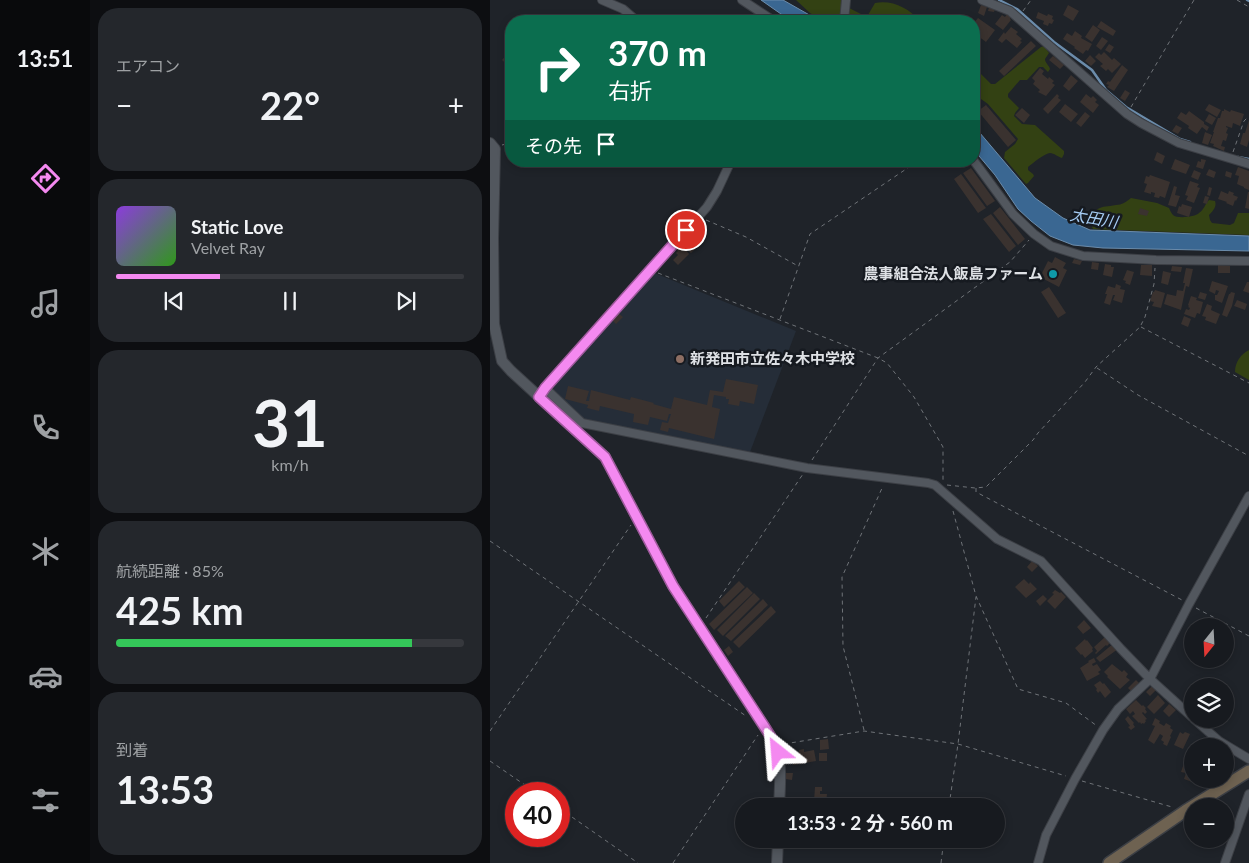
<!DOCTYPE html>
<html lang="ja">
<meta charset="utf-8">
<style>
:root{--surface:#171a1f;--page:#24272c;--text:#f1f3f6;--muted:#9ea1a4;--line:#36383d;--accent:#f489f0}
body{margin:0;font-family:Lato,"Noto Sans JP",sans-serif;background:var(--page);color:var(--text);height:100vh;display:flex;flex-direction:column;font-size:19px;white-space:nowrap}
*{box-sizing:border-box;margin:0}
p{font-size:16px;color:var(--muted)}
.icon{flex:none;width:28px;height:28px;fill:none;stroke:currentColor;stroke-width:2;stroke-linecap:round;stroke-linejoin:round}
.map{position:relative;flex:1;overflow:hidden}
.panel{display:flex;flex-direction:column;gap:8px;padding:8px;background:#0d0e11;width:400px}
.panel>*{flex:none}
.hud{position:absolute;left:15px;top:15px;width:475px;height:152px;border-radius:20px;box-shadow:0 2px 8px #0003,0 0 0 1px var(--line);background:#0b6e4f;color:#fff;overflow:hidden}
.needle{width:32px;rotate:198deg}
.buttons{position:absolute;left:694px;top:618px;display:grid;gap:10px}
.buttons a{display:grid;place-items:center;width:50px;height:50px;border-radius:50%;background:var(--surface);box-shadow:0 2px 8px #0003,0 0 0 1px var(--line);font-size:25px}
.speed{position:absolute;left:15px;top:782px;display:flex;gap:10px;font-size:25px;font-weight:700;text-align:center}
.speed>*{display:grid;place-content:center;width:65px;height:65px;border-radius:50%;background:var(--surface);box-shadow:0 2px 8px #0003,0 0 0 1px var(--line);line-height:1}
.speed .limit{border:8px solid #d22;background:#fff;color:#111}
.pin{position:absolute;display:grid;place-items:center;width:42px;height:42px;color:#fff;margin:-21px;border:2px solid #fff;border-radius:50%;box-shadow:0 1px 5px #0007}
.me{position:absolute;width:55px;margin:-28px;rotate:332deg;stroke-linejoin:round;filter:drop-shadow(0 0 4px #0008)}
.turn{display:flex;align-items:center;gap:18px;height:105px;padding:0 20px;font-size:22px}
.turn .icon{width:65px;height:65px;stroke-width:2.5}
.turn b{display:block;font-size:35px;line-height:42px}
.then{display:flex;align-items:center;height:48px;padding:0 20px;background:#0003;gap:10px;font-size:19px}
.big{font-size:38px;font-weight:700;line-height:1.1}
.panel .card{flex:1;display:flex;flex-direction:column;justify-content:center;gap:8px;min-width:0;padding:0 18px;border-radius:20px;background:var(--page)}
.panel .dial{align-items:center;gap:0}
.dial b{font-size:65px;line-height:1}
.song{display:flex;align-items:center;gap:15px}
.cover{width:60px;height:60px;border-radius:8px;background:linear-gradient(135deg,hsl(270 70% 55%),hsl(110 70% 35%))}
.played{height:5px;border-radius:2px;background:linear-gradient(90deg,var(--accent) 30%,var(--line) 30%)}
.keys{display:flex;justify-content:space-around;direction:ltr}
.heat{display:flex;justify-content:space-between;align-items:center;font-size:28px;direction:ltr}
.charge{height:8px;border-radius:4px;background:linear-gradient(90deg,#34c759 85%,var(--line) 0)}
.trip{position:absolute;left:245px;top:798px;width:270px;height:50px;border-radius:25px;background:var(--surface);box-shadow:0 2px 8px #0003,0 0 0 1px var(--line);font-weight:700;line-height:50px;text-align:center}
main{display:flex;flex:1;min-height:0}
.tab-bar{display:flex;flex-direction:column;width:90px;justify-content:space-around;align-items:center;background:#090a0c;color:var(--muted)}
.tab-bar .icon{width:35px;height:35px}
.tab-bar .current{color:var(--accent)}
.tab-bar b{font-size:22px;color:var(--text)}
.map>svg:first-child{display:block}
.built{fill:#252d38}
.green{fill:#334113}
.water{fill:#3a6792;stroke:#6b8cab}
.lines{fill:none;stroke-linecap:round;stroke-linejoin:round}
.stream{stroke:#6b8cab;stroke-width:2.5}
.building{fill:#3a322f}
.minor-casing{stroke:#3c3f45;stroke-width:10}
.tertiary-casing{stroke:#3c3f45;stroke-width:12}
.secondary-casing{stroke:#3c3f45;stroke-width:14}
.path{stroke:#6f7378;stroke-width:1;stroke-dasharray:4 4;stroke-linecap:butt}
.minor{stroke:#52575e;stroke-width:8}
.tertiary{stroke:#52575e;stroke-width:10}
.secondary{stroke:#6e6251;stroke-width:11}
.route-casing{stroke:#9f599c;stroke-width:12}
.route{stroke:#f489f0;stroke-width:9}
.culture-dot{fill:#0f9aa8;stroke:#161a20;stroke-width:2}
.education-dot{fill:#8d6e63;stroke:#161a20;stroke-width:2}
.labels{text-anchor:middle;stroke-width:5;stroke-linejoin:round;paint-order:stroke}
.poi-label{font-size:15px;font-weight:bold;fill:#dee1e5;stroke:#161a20;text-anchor:end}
.water-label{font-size:16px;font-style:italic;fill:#a6cdf5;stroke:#161a20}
</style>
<main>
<nav class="tab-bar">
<b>13:51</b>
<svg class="icon current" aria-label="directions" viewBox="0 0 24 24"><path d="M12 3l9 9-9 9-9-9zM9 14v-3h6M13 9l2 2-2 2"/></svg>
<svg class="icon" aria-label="music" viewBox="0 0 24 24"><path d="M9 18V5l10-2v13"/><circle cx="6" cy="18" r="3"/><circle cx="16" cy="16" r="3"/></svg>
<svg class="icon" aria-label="phone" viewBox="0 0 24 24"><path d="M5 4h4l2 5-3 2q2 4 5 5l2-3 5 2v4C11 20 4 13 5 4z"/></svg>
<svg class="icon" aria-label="climate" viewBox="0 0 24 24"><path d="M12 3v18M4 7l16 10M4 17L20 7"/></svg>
<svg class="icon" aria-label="car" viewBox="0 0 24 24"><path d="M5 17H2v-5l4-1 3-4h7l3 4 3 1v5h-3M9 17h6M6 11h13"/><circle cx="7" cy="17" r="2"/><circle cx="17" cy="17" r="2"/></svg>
<svg class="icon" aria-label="filters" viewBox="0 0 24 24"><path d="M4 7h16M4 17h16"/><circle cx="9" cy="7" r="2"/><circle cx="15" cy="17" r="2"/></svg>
</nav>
<section class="panel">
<div class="card"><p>エアコン</p>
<div class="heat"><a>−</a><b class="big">22°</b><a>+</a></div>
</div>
<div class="card">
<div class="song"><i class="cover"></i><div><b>Static Love</b><p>Velvet Ray</p></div></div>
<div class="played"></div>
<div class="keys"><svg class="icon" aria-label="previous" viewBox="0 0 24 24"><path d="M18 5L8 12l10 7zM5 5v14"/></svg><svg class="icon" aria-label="pause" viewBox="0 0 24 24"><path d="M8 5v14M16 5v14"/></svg><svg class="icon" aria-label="next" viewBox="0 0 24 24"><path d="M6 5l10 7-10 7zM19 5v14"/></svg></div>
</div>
<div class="card dial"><b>31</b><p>km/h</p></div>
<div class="card"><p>航続距離 · 85%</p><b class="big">425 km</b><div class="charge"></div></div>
<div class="card"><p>到着</p><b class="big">13:53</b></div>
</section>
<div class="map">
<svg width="759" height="863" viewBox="0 0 759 863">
<rect width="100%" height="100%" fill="#1f2329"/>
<!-- built -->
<path class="built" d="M162,272L306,331L260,452L94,421L59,387Z"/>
<!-- green -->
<path class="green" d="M306,0H354V5L361,9L375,16L378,15L385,3C403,0 418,8 430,21H334L320,13Z
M554,46L559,53L555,59C555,63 559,65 560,69L558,72L553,67H549L537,80H530L518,94V97L529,108L525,113L524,116L532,124L545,125L574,151V154L572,158C568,157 564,153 560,153C555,153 543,163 538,167V170L543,174L544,176L538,183L536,184L514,158L515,152L525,144L528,139L498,104L484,94V67L501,84H505L551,47Z
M641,198L667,203L679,208C680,210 681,213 683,215C687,219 705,217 709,213C714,210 715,204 719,200L725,201C727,207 723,211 719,215L720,220L722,223L740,225L744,223L748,213H759V235L603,229L602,227L606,210C614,205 617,207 626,205C632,205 636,202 641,198Z
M759,350V380L745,372C745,362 751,354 759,350Z"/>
<!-- water -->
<path class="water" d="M271,0H293L330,21H301Z
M484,126L545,198L573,218L600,230L759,236V251L613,248L583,245L560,236L541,221L528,209L505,175L484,150Z"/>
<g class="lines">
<!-- stream -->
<path class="stream" d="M509,0L527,9L564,42L602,70L616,90L636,107L690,139L700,142
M757,0L759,1
M748,157L759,159"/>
</g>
<!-- building -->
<path class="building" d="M491,5L497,7L494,16L488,13Z
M578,5L589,11L583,21L573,15Z
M499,7L505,9L504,12L498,11Z
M548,12L557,16L558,14L563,16L562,19L564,20L562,24L559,23L558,26L553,24L554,21L546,18Z
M517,14L521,17L520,19L521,20L513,30L505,24L512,15L515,17Z
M262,16L268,20L267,21H258Z
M488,18L505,30L496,42L488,36L484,41V23Z
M611,21L626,31L623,36L607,27Z
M603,25L610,30L602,42L595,37Z
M521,27L528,32L526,34L532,39L530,41L532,42L527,48L516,39L512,43L508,40L514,32L515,34Z
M585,31L592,36L591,38L602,44L598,51L596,50L593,54L584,48L585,47L573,39L577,33L582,36Z
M612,37L618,41L611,50L606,46Z
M541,41L546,46L514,76L509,71Z
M619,44L624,47L620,53L615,50Z
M20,51L21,52V72L19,70L21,68L12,60Z
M614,52L622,60L624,58L631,64L622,73L618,69L616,71L610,66L613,64L605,57L609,53L611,55Z
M600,55L606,61L601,66L595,61Z
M563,56L574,65L570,69L559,60Z
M632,65L638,70L624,91L617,87L619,85L616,84L618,81L620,82Z
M550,68L554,71L552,74L558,79L559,77L564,81L562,83L565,85L556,96L548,92L550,90L543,84L545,81L542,78Z
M581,75L588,81L579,91L573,86Z
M635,90L640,93L635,101L630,98Z
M567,94L569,96L568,98L571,100L558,114L553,109Z
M596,94L601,98L603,96L607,100L605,102L609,105L603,113L590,102Z
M575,104L588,114L581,122L569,112Z
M719,104L731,110L727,117L715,110Z
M496,105L526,140L518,147L488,111Z
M532,108L540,115L534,123L525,115Z
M734,109L740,112L741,110L754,114L750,126L743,123L742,128L736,126V127L738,128L736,133L738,134L736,141L733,140L731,146L735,147L734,151L723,146L724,144L720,143L724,132H723L728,118H730L732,111H734Z
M699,111L714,122V124L719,127L717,131L712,127L707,134L698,128L699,126L687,118L691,112L696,115Z
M595,112L600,116L591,127L586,123Z
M719,114L726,118L722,125L715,121Z
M759,120V140L757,147L750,144L753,133H755Z
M686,125L692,128L688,134L682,131Z
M715,132L722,135L718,145L712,143Z
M667,152L675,156L672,164L664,160Z
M685,159L700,165L696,174L681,169Z
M711,159L716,160L713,169L706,167L708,161L711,162Z
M748,167L759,171V190L754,188V187L747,184L749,176L745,175Z
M481,168L505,201L497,206L473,173Z
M719,169L726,172L724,178L716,175Z
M704,170L711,173L708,180L701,177Z
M736,171L742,173L741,178L735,176Z
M471,174L496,208L488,213L464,179Z
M660,175L680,182L675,198L670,196L669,198L664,197L665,193L661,192V194L654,192L657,184L654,183L656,176L659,177Z
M700,181L709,184L707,187L710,188L704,203L696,200L698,196L695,195Z
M684,186L687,187L685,195L690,196L686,207L678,205Z
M719,187L722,188L720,196L717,195Z
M731,191L738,194L739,191L744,193L743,195L748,197L746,201L745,200L743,206L736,203L737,202L728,199Z
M758,192H759V209L755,208Z
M715,196L719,197L717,204L713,203Z
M692,204L702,207L699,217L687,213L689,206L691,207Z
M510,207L535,239L528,245L503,213Z
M650,208L659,211L657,216L648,214Z
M501,214L526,246L519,252L493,219Z
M198,234L203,239L202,240L208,246L201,253L197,250L200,247L197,245L196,247L190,242Z
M192,245L199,254L188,265L183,260L188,255L186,253L188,251L187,250Z
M565,257L576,263L573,268L577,270L569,287L550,277L558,261L562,263Z
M584,259L592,261L590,265L582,263Z
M602,262L609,263L608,270L601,269Z
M615,264L621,265V267H624L622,277L613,275Z
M651,265H662V276L650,275Z
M728,265L740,266V273H728Z
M682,266L692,267L691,272L681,271Z
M696,268L703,269L699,287L696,286L691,310L674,304L677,294L686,296L687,290L693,291L695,283H693Z
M637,270L644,272L640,285L635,283L636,281L633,280Z
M673,271L681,273L678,285L671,283Z
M722,281L738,286L732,303L725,300V295H727L729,291L726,290L725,294L719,291Z
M757,282H759V293L753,291Z
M626,284L631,286L630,289L635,290L632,303L623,300L625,295H623L620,305L614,303L617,294H615L618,286L625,288Z
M559,287L576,313L568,318L551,292Z
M665,290L675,293L671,308L662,306L664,302L660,301L663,292H664Z
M710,292L717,294L715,300L708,298Z
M741,292L745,293L742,306L737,317L732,315L739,294H740Z
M701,296L707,298L706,300L713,302L710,314L707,313L705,318L694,314L696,309L699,310L700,308L698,307L699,306L698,305Z
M747,300L757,304L755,310L744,306Z
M717,304L722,306L721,310L730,314L726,324L715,320L716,317L712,316Z
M128,313L133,317L126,324L122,320Z
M694,316L701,319L698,327L691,324Z
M236,379L268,385L264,404L250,401L249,406L238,404L239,399H236V397L224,395L222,407L230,409L224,439L179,428L178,432L170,430L172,422L178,423L181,414H179L177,421L160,417L158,425L143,422L144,414L110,406L109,411L97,408L98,405L75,399L78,386L99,391L96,401H99L101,390L140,400L141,397L164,403L163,404L181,409L184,397L217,405L220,390L233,392Z
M542,561L548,566L542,572L537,567Z
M534,579L539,584L540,582L547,589L536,598L525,587Z
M249,581L255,587L234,607L229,601Z
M257,587L263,593L224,630L219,624Z
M565,590L570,593L571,592L576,597L565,609L557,601L564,594L562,593Z
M264,593L270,599L233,636L227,630Z
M553,595L557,599L550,606L546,601Z
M273,599L278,605L241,641L235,636Z
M281,606L286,612L249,648L243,642Z
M594,620L601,628L593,634L587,627Z
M615,637L621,642L617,646L616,645L606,654L605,653L607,651L604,647Z
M595,639L596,641L597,640L603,648L602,649L603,651L602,652L595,658L592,654L591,655L585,648Z
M624,643L628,649L610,662L606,658Z
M239,646L243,652L238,656L234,650Z
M604,658L606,662L602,664L603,666L607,664L611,670L608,672L610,674L597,681L590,668L599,662L598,661Z
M622,664L632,672L634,670L638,674L636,677L640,680L630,689L617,677L618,676L614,672Z
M646,680L650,684L642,692L638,688Z
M610,681L613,684L614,683L621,692L615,698L610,691L608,693L606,690L607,689L604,685Z
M662,686L666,690L660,696L656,692Z
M668,695L675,703L664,714L657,707Z
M646,700L652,706L653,705L656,708L655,709L657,712L655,714L653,712L652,713L657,719L655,720L656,721L654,724L653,723L651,724L650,722L649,723L642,716L645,714L643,711L640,714L636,709Z
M679,704L686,710L679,717L673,711Z
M638,716L644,723L643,724L645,727L641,730L638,727L640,726L635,719Z
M665,718L670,721L669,723L674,726L676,723L681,726L680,728L683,730L680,736L681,737L677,746L673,744L674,742L671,740L673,736L670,734L664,744L658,740L665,726L662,725Z
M690,732L693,734L695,732L700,734L693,749L684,745Z
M722,738L728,742L725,746H720L718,744Z
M338,739L339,749L330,750V740Z
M703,744L707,746H702V758L697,754Z
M314,749V752L324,750L326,761L303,765V753L309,752V750Z
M329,753H337V761H329Z
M694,763L698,764L696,769L702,771V779H706L705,783L694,779L696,773L691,772Z
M296,773H303L302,780L295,779Z
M325,787H332V791H330V794H337L336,804H343V806H322V801H324Z"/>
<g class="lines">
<defs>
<path id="minor" d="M112,0L133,9L147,21
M252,0L284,21
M492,0L520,11L637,114L651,123L689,143L759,164
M354,21L356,0
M484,161L523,214L544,234L561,246L593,256L666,260L759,261
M55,388L92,423L317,468L438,483L445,485L507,539L551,561L631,649L660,679L702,717
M53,391L217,207L227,191L241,161
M704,719L729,741L759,759
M548,863L556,835L585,779L613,730L628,709L660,679L699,604L759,496
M735,863L759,794"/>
<path id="tertiary" d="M0,143L5,149L3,239L4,324L12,361L21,371L115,457L183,586L286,745C292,764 290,787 289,806
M287,863L288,839"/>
<path id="secondary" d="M619,863L695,811L759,771"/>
</defs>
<!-- minor casing -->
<use href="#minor" class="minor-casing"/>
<!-- tertiary casing -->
<use href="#tertiary" class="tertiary-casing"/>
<!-- secondary casing -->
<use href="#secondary" class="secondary-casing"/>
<!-- path -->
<path class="path" d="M747,0L759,7
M533,11L541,0
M641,107L704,0
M12,145L16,144L21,138
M743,152L754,121L759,116
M216,220L256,237L308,266
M168,273L388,358L397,363L424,397L453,447V481
M290,319L320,234L428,161
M651,327L759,383
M607,368L648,395L759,456
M322,460L388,358L520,262L539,240
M457,485L485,488L496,487L543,440L548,433L595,382L606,367L650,327L655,317L664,284L665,268
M486,488V492L692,600
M463,511L486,596L528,689L576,703L607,726
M0,541L256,716
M706,608L759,636
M216,618L313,474
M374,730L353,646L352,577L393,486
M0,731L141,525
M294,744L374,731L468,744L576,776
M0,761L48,794
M592,781L682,807
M459,806L468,744L486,597
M69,808L148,863
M183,863L268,735
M451,863L454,839"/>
<!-- minor -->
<use href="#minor" class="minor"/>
<!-- tertiary -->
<use href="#tertiary" class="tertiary"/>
<!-- secondary -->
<use href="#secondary" class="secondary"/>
</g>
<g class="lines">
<defs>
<path id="route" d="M196,230L55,388L49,397L115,457L183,586L274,726L286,745L288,752"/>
</defs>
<!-- route casing -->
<use href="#route" class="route-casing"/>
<!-- route -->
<use href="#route" class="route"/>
</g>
<!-- markers -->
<circle class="culture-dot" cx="563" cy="274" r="5"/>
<circle class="education-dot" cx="190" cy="359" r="5"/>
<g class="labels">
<!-- poi labels -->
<g class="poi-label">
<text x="553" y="279">農事組合法人飯島ファーム</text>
<text x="200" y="364" text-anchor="start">新発田市立佐々木中学校</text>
</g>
<!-- water labels -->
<g class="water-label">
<text transform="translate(604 218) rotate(10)" y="6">太田川</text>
</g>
</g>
</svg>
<div class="buttons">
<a><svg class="needle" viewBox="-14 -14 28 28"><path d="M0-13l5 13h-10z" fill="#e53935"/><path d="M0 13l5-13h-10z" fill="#9ea1a4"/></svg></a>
<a><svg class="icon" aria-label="layers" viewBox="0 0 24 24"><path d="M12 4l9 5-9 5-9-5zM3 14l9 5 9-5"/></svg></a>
<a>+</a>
<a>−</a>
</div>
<div class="speed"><div class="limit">40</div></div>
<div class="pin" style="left:196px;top:230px;background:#d93025"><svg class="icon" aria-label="arrive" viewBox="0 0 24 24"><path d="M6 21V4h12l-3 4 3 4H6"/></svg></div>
<svg class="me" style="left:288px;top:752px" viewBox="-20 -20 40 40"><path d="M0-17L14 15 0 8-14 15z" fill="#f489f0" stroke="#fff" stroke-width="4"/></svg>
<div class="trip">13:53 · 2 分 · 560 m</div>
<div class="hud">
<div class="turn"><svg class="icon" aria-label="right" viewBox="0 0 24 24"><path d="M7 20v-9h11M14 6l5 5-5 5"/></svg><div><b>370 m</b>右折</div></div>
<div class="then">その先<svg class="icon" aria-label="arrive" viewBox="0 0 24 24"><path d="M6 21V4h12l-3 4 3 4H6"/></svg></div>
</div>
</div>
</main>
